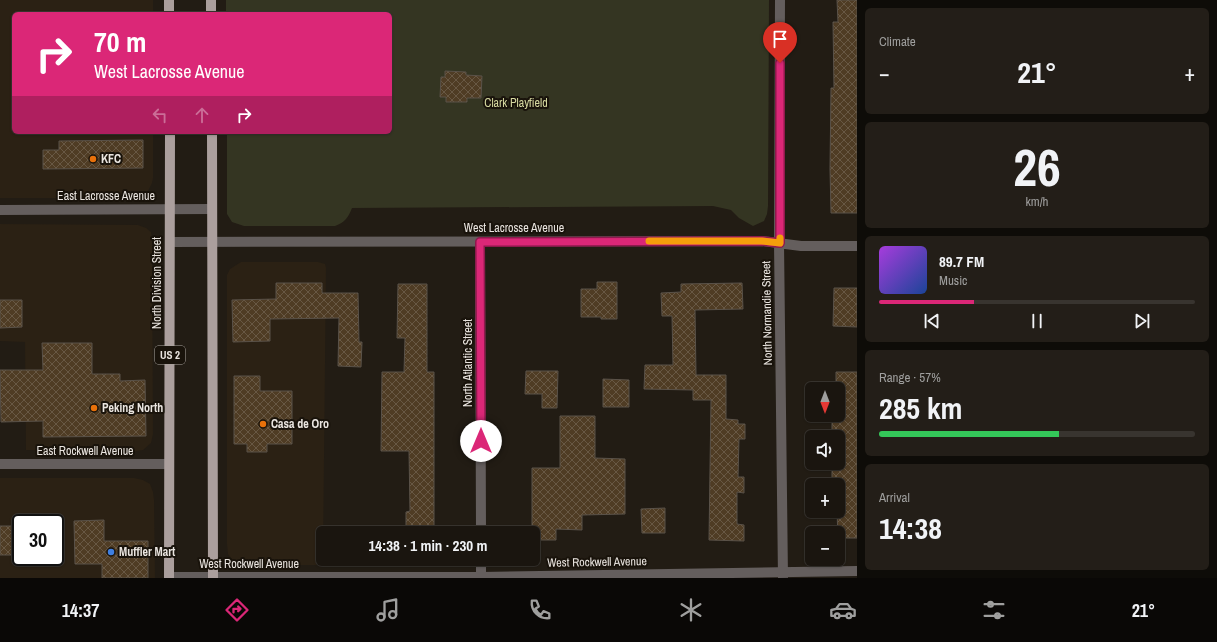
<!DOCTYPE html>
<meta charset="utf-8">
<style>
:root{--surface:#1a150f;--page:#231e18;--text:#f1f3f6;--muted:#9f9f9e;--line:#38342f;--accent:#db2777}
body{margin:0;font-family:"Archivo Narrow",sans-serif;background:var(--page);color:var(--text);height:100vh;display:flex;flex-direction:column;font-size:15px;white-space:nowrap}
*{box-sizing:border-box;margin:0}
p{font-size:13px;color:var(--muted)}
.icon{flex:none;width:22px;height:22px;fill:none;stroke:currentColor;stroke-width:2;stroke-linecap:round;stroke-linejoin:round}
.map{position:relative;flex:1;overflow:hidden}
.side{display:flex;flex-direction:column;gap:8px;padding:8px;background:#0e0c08;width:360px}
.side>*{flex:none}
.top-card{position:absolute;left:12px;top:12px;width:380px;height:122px;border-radius:6px;box-shadow:0 1px 3px #0004,0 0 0 1px var(--line);background:#db2777;color:#fff;overflow:hidden}
.needle{width:26px;rotate:180deg}
.fabs{position:absolute;left:805px;top:382px;display:grid;gap:8px}
.fabs a{display:grid;place-items:center;width:40px;height:40px;border-radius:6px;background:var(--surface);box-shadow:0 1px 3px #0004,0 0 0 1px var(--line);font-size:20px}
.speed{position:absolute;left:12px;top:514px;display:flex;gap:8px;font-size:20px;font-weight:700;text-align:center}
.speed>*{display:grid;place-content:center;width:52px;height:52px;border-radius:50%;background:var(--surface);box-shadow:0 1px 3px #0004,0 0 0 1px var(--line);line-height:1}
.speed .limit{border:2px solid #111;border-radius:6px;background:#fff;color:#111}
.pin{position:absolute;display:grid;place-items:center;width:34px;height:34px;color:#fff;margin:-41px -17px;border-radius:50% 50% 50% 0;rotate:-45deg;box-shadow:0 0 4px #0007}
.pin .icon{rotate:45deg}
.me{position:absolute;width:44px;margin:-22px;rotate:0deg;stroke-linejoin:round;filter:drop-shadow(0 0 3px #0008)}
.turn{display:flex;align-items:center;gap:14px;height:84px;padding:0 16px;font-size:18px}
.turn .icon{width:52px;height:52px;stroke-width:2.5}
.turn b{display:block;font-size:28px;line-height:34px}
.lanes{display:flex;align-items:center;height:38px;padding:0 16px;background:#0003;justify-content:center;gap:20px;direction:ltr}
.lanes .off{opacity:.35}
.big{font-size:30px;font-weight:700;line-height:1.1}
.side .tile{flex:1;display:flex;flex-direction:column;justify-content:center;gap:6px;min-width:0;padding:0 14px;border-radius:6px;background:var(--page)}
.side .dial{align-items:center;gap:0}
.dial b{font-size:52px;line-height:1}
.song{display:flex;align-items:center;gap:12px}
.cover{width:48px;height:48px;border-radius:6px;background:linear-gradient(135deg,hsl(280 70% 55%),hsl(220 70% 35%))}
.played{height:4px;border-radius:2px;background:linear-gradient(90deg,var(--accent) 30%,var(--line) 30%)}
.keys{display:flex;justify-content:space-around;direction:ltr}
.heat{display:flex;justify-content:space-between;align-items:center;font-size:22px;direction:ltr}
.charge{height:6px;border-radius:3px;background:linear-gradient(90deg,#34c759 57%,var(--line) 0)}
.trip{position:absolute;left:316px;top:526px;width:224px;height:40px;border-radius:6px;background:var(--surface);box-shadow:0 1px 3px #0004,0 0 0 1px var(--line);font-weight:700;line-height:40px;text-align:center}
.menu{display:flex;height:64px;justify-content:space-around;align-items:center;background:#0a0806;color:var(--muted)}
.menu .icon{width:28px;height:28px}
.menu .current{color:var(--accent)}
.menu b{font-size:18px;color:var(--text)}
main{display:flex;flex:1;min-height:0}
.map>svg:first-child{display:block}
.built{fill:#2b2114;fill-rule:evenodd}
.park{fill:#343522}
.building{fill:url(#building-cross-hatch);stroke:#5a5249}
.lines{fill:none;stroke-linecap:round;stroke-linejoin:round}
.street{stroke:#645e5d;stroke-width:10}
.primary{stroke:#ab9f9d;stroke-width:10}
.route-casing{stroke:#8e194d;stroke-width:10}
.route{stroke:#db2777;stroke-width:7}
.slow{stroke:#f59e0b;stroke-width:7}
.food-dot{fill:#e8710a;stroke:#19130b;stroke-width:1.5}
.shop-dot{fill:#3f7fe0;stroke:#19130b;stroke-width:1.5}
.labels{text-anchor:middle;stroke-width:4;stroke-linejoin:round;paint-order:stroke}
.shield{fill:#19130b;stroke:#aba6a0;stroke-width:1}
.shield-label{font-size:11px;font-weight:bold;fill:#eae5e0}
.park-label{font-size:12px;fill:#d7daa1;stroke:#19130b}
.poi-label{font-size:12px;font-weight:bold;fill:#eae5e0;stroke:#19130b;text-anchor:start}
.street-label{font-size:12px;fill:#eae5e0;stroke:#19130b}
</style>
<main>
<div class="map">
<svg width="857" height="578" viewBox="0 0 857 578">
<defs>
<pattern id="building-cross-hatch" width="8" height="8" patternUnits="userSpaceOnUse"><rect width="8" height="8" fill="#4f3c24"/><path d="M0 0l8 8M0 8l8-8" fill="none" stroke="#685844"/></pattern>
</defs>
<rect width="100%" height="100%" fill="#221c14"/>
<!-- built -->
<path class="built" d="M0,0H153V14H14V132H153V178L152,183L148,191L142,195L132,198H0Z
M0,224L138,225L146,228L151,232L152,239L153,434L151,443L143,450L137,451L26,450L25,342L0,341Z
M241,262H318L325,264L326,268L323,554L319,563L316,565H248L233,561L228,554L227,544V275L230,269Z
M0,478H134L143,480L150,484L153,492L154,500L155,578H0ZM21,523H55V557H21Z"/>
<!-- park -->
<path class="park" d="M226,0H769L768,206L767,214L764,221L753,226L739,218L731,210L713,206L352,208C348,218 345,222 335,226H244L232,222L227,214V132H390V14H226Z"/>
<!-- building -->
<path class="building" d="M837,0H857V213H831L830,169L831,88H834L833,22H838Z
M445,71L466,72V75L482,76L481,98H467V102H446V97H440L441,77H445Z
M143,140V168L43,169V150H59V141Z
M597,282H617V319H601V317H581V289H597Z
M276,283H322V293H358L359,342H362L361,367L338,366L339,318L270,319V341L233,342L232,300L276,299Z
M742,283L743,309L695,310L696,375H726V419L738,420V424H745V439H739L738,477H744V493L737,492V524L744,525V541L709,540L711,400H693V390L644,389L645,365H673L672,316H662L661,293L681,292V284Z
M398,284H427V372H434V533H406V512L410,511L409,451H381L382,372H404L405,338H397Z
M834,288H857V327L833,326Z
M0,300H22V327L0,328Z
M42,343H92V374H120V381L145,380L146,436L43,437V421L1,422L0,370H43Z
M526,371H558L557,408H542V394H525Z
M836,372H857V538H838L837,511H838V485H832V463H838V437H832V417H836V415H838V389H836Z
M234,376H260V391H292V444H267V452H247V444H234Z
M603,379L629,380V407H603Z
M560,416H595V458L625,459V514L582,515V530L556,529V540H533V533H532V468H560Z
M665,508V533H642L641,509Z
M104,520V541H148V578H102V564H75L74,521Z
M0,526H21V555H0Z"/>
<g class="lines">
<!-- street -->
<path class="street" d="M780,0L779,243L783,578
M0,210L212,209
M170,242L762,241L801,246H857
M480,242L481,533
M0,464H169
M481,559V578
M169,577H481L857,571"/>
<!-- primary -->
<path class="primary" d="M169,0V14
M211,0V14
M212,132L213,578
M169,578L170,132"/>
</g>
<g class="lines">
<defs>
<path id="route" d="M481,441L480,242L762,241L780,243V63"/>
</defs>
<!-- route casing -->
<use href="#route" class="route-casing"/>
<!-- route -->
<use href="#route" class="route"/>
<!-- slow -->
<path class="slow" d="M649,241H762L780,243V238"/>
</g>
<!-- markers -->
<g class="food-dot">
<circle cx="93" cy="159" r="4"/>
<circle cx="94" cy="408" r="4"/>
<circle cx="263" cy="424" r="4"/>
</g>
<circle class="shop-dot" cx="111" cy="552" r="4"/>
<g class="labels">
<!-- shield labels -->
<rect class="shield" x="155" y="346" width="30" height="18" rx="3"/>
<g class="shield-label">
<text x="170" y="359">US 2</text>
</g>
<!-- park labels -->
<g class="park-label">
<text x="516" y="107">Clark Playfield</text>
</g>
<!-- poi labels -->
<g class="poi-label">
<text x="101" y="163">KFC</text>
<text x="102" y="412">Peking North</text>
<text x="271" y="428">Casa de Oro</text>
<text x="119" y="556">Muffler Mart</text>
</g>
<!-- street labels -->
<g class="street-label">
<text x="106" y="200">East Lacrosse Avenue</text>
<text x="514" y="232">West Lacrosse Avenue</text>
<text transform="translate(157 283) rotate(-90)" y="4">North Division Street</text>
<text transform="translate(767 313) rotate(-91)" y="4">North Normandie Street</text>
<text transform="translate(468 363) rotate(-90)" y="4">North Atlantic Street</text>
<text x="85" y="455">East Rockwell Avenue</text>
<text transform="translate(597 562) rotate(-1)" y="4">West Rockwell Avenue</text>
<text x="249" y="568">West Rockwell Avenue</text>
</g>
</g>
</svg>
<div class="fabs">
<a><svg class="needle" viewBox="-14 -14 28 28"><path d="M0-13l5 13h-10z" fill="#e53935"/><path d="M0 13l5-13h-10z" fill="#9f9f9e"/></svg></a>
<a><svg class="icon" aria-label="sound" viewBox="0 0 24 24"><path d="M4 9h4l5-4v14l-5-4H4zM17 9q2 3 0 6"/></svg></a>
<a>+</a>
<a>−</a>
</div>
<div class="speed"><div class="limit">30</div></div>
<div class="pin" style="left:780px;top:63px;background:#d93025"><svg class="icon" aria-label="arrive" viewBox="0 0 24 24"><path d="M6 21V4h12l-3 4 3 4H6"/></svg></div>
<svg class="me" style="left:481px;top:441px" viewBox="-20 -20 40 40"><circle r="19" fill="#fff"/><path d="M0-13L10 11 0 6-10 11z" fill="#db2777"/></svg>
<div class="trip">14:38 · 1 min · 230 m</div>
<div class="top-card">
<div class="turn"><svg class="icon" aria-label="right" viewBox="0 0 24 24"><path d="M7 20v-9h11M14 6l5 5-5 5"/></svg><div><b>70 m</b>West Lacrosse Avenue</div></div>
<div class="lanes"><svg class="icon off" aria-label="left" viewBox="0 0 24 24"><path d="M17 20v-9H6M10 6l-5 5 5 5"/></svg><svg class="icon off" aria-label="ahead" viewBox="0 0 24 24"><path d="M12 20V5M6 11l6-6 6 6"/></svg><svg class="icon" aria-label="right" viewBox="0 0 24 24"><path d="M7 20v-9h11M14 6l5 5-5 5"/></svg></div>
</div>
</div>
<section class="side">
<div class="tile"><p>Climate</p>
<div class="heat"><a>−</a><b class="big">21°</b><a>+</a></div>
</div>
<div class="tile dial"><b>26</b><p>km/h</p></div>
<div class="tile">
<div class="song"><i class="cover"></i><div><b>89.7 FM</b><p>Music</p></div></div>
<div class="played"></div>
<div class="keys"><svg class="icon" aria-label="previous" viewBox="0 0 24 24"><path d="M18 5L8 12l10 7zM5 5v14"/></svg><svg class="icon" aria-label="pause" viewBox="0 0 24 24"><path d="M8 5v14M16 5v14"/></svg><svg class="icon" aria-label="next" viewBox="0 0 24 24"><path d="M6 5l10 7-10 7zM19 5v14"/></svg></div>
</div>
<div class="tile"><p>Range · 57%</p><b class="big">285 km</b><div class="charge"></div></div>
<div class="tile"><p>Arrival</p><b class="big">14:38</b></div>
</section>
</main>
<nav class="menu">
<b>14:37</b>
<svg class="icon current" aria-label="directions" viewBox="0 0 24 24"><path d="M12 3l9 9-9 9-9-9zM9 14v-3h6M13 9l2 2-2 2"/></svg>
<svg class="icon" aria-label="music" viewBox="0 0 24 24"><path d="M9 18V5l10-2v13"/><circle cx="6" cy="18" r="3"/><circle cx="16" cy="16" r="3"/></svg>
<svg class="icon" aria-label="phone" viewBox="0 0 24 24"><path d="M5 4h4l2 5-3 2q2 4 5 5l2-3 5 2v4C11 20 4 13 5 4z"/></svg>
<svg class="icon" aria-label="climate" viewBox="0 0 24 24"><path d="M12 3v18M4 7l16 10M4 17L20 7"/></svg>
<svg class="icon" aria-label="car" viewBox="0 0 24 24"><path d="M5 17H2v-5l4-1 3-4h7l3 4 3 1v5h-3M9 17h6M6 11h13"/><circle cx="7" cy="17" r="2"/><circle cx="17" cy="17" r="2"/></svg>
<svg class="icon" aria-label="filters" viewBox="0 0 24 24"><path d="M4 7h16M4 17h16"/><circle cx="9" cy="7" r="2"/><circle cx="15" cy="17" r="2"/></svg>
<b>21°</b>
</nav>
